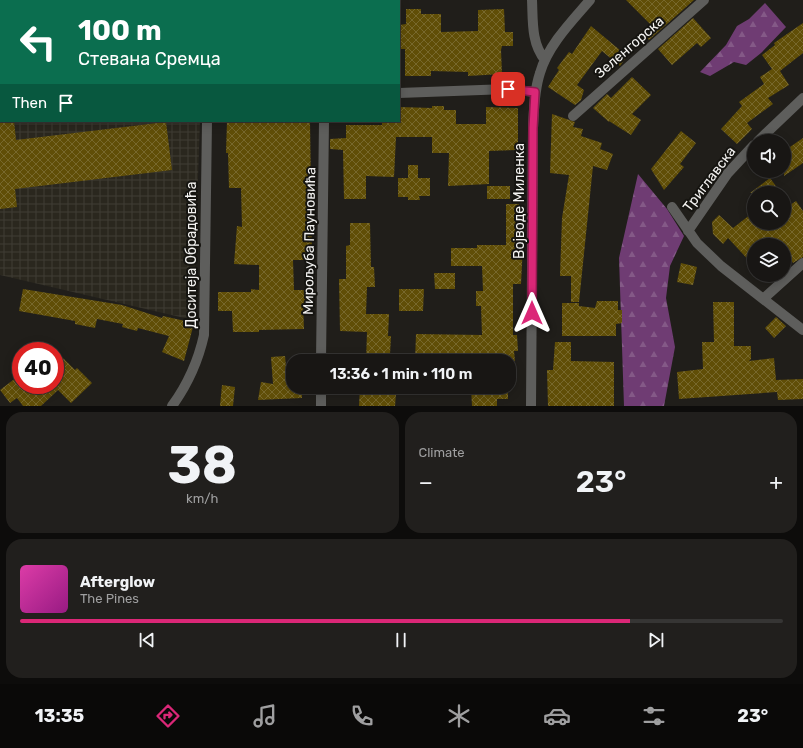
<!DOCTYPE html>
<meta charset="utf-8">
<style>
:root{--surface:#181614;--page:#211f1d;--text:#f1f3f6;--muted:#9f9fa0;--line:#363534;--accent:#db2777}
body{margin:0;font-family:Rubik,sans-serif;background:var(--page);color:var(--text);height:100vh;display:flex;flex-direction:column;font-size:15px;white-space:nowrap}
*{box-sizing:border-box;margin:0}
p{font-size:13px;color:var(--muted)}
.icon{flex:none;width:22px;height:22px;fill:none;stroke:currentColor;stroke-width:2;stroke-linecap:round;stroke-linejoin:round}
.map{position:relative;height:406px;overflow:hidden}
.sheet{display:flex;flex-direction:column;gap:6px;padding:6px;background:#0d0c0b;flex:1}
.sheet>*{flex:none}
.guide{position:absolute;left:0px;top:0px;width:400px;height:122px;box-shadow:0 2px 10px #0003,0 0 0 1px var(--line);background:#0b6e4f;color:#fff;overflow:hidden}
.fabs{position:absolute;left:747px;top:134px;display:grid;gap:8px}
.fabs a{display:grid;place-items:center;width:44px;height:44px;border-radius:50%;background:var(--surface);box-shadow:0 2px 10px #0003,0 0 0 1px var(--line);font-size:20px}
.speed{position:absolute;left:12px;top:342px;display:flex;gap:8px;font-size:20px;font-weight:700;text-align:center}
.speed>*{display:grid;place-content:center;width:52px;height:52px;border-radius:50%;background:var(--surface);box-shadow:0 2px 10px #0003,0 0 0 1px var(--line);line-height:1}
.speed .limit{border:6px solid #d22;background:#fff;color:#111}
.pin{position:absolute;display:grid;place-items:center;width:34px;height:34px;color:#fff;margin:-17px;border-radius:8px;box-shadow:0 2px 6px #0006}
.me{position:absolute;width:44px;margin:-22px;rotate:0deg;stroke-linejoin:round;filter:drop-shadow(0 0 3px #0008)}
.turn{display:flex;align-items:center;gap:14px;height:84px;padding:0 12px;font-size:18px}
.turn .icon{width:52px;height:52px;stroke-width:2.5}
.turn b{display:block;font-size:28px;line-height:34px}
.then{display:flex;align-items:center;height:38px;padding:0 12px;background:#0003;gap:8px;font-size:15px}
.big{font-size:30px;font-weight:600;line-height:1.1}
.sheet .widget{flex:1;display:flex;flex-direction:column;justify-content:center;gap:6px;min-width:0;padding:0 14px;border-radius:16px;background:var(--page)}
.sheet .dial{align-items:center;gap:0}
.dial b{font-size:52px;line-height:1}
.song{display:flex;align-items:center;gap:12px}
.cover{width:48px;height:48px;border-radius:6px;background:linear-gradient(135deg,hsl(320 70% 55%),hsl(310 70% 35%))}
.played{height:4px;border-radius:2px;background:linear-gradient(90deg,var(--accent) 80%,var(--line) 80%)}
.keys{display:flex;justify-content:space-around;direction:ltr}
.heat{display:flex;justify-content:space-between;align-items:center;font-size:22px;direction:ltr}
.sheet .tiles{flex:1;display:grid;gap:6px;grid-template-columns:1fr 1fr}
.widget:last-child{grid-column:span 2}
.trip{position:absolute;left:286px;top:354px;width:230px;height:40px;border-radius:16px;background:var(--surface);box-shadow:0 2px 10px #0003,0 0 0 1px var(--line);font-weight:600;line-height:40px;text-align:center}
.tabs{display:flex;height:64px;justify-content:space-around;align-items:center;background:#0a0908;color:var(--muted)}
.tabs .icon{width:28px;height:28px}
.tabs .current{color:var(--accent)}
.tabs b{font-size:18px;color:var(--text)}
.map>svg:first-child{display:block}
.industrial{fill:url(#industrial-grid)}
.forest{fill:url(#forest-firs)}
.building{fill:url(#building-cross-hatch)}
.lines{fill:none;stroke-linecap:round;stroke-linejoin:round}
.minor{stroke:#5e5e5c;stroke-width:10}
.route-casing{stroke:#8e194d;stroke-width:10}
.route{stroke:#db2777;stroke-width:7}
.labels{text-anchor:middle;stroke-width:4;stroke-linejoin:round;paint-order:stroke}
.street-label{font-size:14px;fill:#f4f3f1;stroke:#161511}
</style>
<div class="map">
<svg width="803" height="406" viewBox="0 0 803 406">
<defs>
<pattern id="industrial-grid" width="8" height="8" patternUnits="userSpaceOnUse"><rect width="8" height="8" fill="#2a271e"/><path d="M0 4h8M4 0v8" fill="none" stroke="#3f3c34"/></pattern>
<pattern id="forest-firs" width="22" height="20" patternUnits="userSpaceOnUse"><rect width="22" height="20" fill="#6f3c73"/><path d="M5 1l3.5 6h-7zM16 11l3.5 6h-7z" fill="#845987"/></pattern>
<pattern id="building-cross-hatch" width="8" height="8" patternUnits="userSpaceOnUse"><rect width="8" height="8" fill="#604e07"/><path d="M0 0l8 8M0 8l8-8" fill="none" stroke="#77682c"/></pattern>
</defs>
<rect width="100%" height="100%" fill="#201e1a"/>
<!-- industrial -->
<path class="industrial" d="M0,0H213L1,1V121H200L193,320L0,275Z"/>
<!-- forest -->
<path class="forest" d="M765,3L786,27L761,53L746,65L734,62L710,76L700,72L726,45L737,26L749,19Z
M638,174L667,209L684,236L670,266L666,298L675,347L664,406H624L619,258Z"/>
<!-- building -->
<path class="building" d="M626,0H694L649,40L643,32L651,25Z
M406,9H421V14H441V32L478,31V10L504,9L505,32H513V46H502L501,50L502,74L468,76V72L431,71V76H405V49H399V25L406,24Z
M693,18L711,38L701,47L697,43L672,65L658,49Z
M803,23V53L780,71L789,85L768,98L773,104L747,123L752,129L737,144L721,129L742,106L739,102L764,84L760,77L772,69L762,55L775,45L774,43Z
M591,26L627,56L620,66L602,51L577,85L584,90L581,100L575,105L548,87L559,70L557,68L569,52L572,54Z
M632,77L651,95L632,114L641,120L631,135L609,121V122L593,108L607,94L611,98Z
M432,106H444V110H456V124H486V107L518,108V150L489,151V184L448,186L449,153H432V137H396L394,177L366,176V199H344L343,150L330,149V139L346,138V125H382V121H399V107L432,108Z
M552,114L575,122L573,127L583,129L581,136L602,143L600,149L613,154L607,170L593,166L579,302H571V276H560L562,218L569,175L550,173Z
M0,121H14L16,140L166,122L172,170L15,189L17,207L0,209Z
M227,121H310L312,255L306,254V260H293L294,290H313V303H303L304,329L259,330V332H233L232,311H218V292H251V289L259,290V265L234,264L237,226L242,227L241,188H229L228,153H226Z
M681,131L696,143L680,164L684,167L664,190L651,169Z
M803,138V163L784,176V155L789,152L787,149Z
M408,165H418V178H430V196H419L420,200H408V197H398V178H408Z
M770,178L781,193H750Z
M487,186H510V199H487Z
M796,201L803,211V257L793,263L784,251V245H754V266L728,238L723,244L713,234L712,222L719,215L733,228L751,214L754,217V223H784V209Z
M506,204H519V245H523L521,284H513V335H517L518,351H514L515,361H490V353L458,354L457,361H415L416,334L482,335L481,306H476V291H483L482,266H451V248H477V245H506Z
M350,223H370L371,267H374L375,287H367L366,314H389L388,336H391L390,355H381V361H366L367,332L340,331L339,279H346V246L350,245Z
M681,263L697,267L693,285L677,282Z
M434,273H455V289H435Z
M23,289L122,305L162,318L163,316L194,323L184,361L162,352L169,336L138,328L137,331L122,327L123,324L97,319L95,328L75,324V321L19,311Z
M399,289H424L423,311H399Z
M597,301H618V310H622V323L616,324V336H562V303H579V306L595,308Z
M713,302H734V346H751V359L749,361L774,358L776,380L803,379V399L778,400L777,392L679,399L677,372L703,369L702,342H714Z
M776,317L786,326L774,338L765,328Z
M555,342H571V361L614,362V406H548L547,370H553Z
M55,350L75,370L77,368L92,383L71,403L58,390L41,406H23L17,398L10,403L0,390L21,374V385H55Z
M285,356L286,366L293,365V387H302V398L258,400L261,382L273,384L271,357Z
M222,385L235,387L233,406H220Z
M360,387H379V393L396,394L395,406H359Z
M471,388H508V399H497V406H472Z"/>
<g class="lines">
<!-- minor -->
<path class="minor" d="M532,0C533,20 531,43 545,60
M326,1V0
M399,93L508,89L535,92
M573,116L704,0
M758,141L803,98
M672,207L697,243L721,266L803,330
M688,231L728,173L754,145
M763,299L803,263
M321,361L324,121
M172,406C188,384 198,362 204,335L207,121
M321,406V387
M531,406L533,128C534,110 534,91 540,73C548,45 572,21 590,0"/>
</g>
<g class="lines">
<defs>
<path id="route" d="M508,89L535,92L533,128L532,313"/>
</defs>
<!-- route casing -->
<use href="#route" class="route-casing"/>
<!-- route -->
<use href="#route" class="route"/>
</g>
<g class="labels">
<!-- street labels -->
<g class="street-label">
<text transform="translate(629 47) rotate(-41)" y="5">Зеленгорска</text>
<text transform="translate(709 179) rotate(-53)" y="5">Триглавска</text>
<text transform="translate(519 201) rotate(-90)" y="5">Војводе Миленка</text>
<text transform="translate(309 241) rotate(-89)" y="5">Мирољуба Пауновића</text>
<text transform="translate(191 255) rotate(-90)" y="5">Доситеја Обрадовића</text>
</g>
</g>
</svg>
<div class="fabs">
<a><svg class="icon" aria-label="sound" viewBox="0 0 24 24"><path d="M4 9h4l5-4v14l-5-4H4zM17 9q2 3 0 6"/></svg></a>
<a><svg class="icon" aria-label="search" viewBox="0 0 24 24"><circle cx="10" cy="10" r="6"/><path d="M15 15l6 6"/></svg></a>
<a><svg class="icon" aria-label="layers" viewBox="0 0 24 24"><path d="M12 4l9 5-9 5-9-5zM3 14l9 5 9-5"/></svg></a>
</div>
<div class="speed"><div class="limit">40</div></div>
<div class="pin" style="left:508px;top:89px;background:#d93025"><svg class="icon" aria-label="arrive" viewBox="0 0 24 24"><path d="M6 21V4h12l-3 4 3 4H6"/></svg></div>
<svg class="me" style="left:532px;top:313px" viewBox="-20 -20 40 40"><path d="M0-17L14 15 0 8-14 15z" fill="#db2777" stroke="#fff" stroke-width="4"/></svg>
<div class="trip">13:36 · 1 min · 110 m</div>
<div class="guide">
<div class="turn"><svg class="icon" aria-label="left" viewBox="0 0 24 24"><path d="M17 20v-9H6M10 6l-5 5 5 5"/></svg><div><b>100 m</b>Стевана Сремца</div></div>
<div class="then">Then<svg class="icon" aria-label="arrive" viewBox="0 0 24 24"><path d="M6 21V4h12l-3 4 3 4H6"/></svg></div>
</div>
</div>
<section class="sheet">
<div class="tiles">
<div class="widget dial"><b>38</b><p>km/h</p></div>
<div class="widget"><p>Climate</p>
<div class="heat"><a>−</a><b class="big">23°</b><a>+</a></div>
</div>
<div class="widget">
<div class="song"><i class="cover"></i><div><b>Afterglow</b><p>The Pines</p></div></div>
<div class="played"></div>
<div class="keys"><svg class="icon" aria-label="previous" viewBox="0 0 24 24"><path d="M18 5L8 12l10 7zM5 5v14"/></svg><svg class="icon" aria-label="pause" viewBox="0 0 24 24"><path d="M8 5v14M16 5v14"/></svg><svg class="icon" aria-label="next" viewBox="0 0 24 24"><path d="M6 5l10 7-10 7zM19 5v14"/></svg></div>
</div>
</div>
</section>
<nav class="tabs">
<b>13:35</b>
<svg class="icon current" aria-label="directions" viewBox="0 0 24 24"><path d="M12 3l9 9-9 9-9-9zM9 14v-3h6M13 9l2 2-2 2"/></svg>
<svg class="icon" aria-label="music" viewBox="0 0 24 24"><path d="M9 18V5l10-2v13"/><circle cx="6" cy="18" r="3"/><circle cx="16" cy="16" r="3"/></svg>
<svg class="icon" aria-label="phone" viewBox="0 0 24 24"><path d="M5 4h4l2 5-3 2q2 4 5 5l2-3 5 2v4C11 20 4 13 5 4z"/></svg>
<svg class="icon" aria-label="climate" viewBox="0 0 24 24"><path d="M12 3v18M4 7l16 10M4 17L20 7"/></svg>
<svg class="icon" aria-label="car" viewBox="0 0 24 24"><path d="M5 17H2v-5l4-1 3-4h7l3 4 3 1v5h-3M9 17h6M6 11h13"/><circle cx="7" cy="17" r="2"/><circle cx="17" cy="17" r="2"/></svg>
<svg class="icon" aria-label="filters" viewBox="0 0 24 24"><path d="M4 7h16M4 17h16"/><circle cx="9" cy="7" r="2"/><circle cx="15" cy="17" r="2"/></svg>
<b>23°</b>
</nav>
